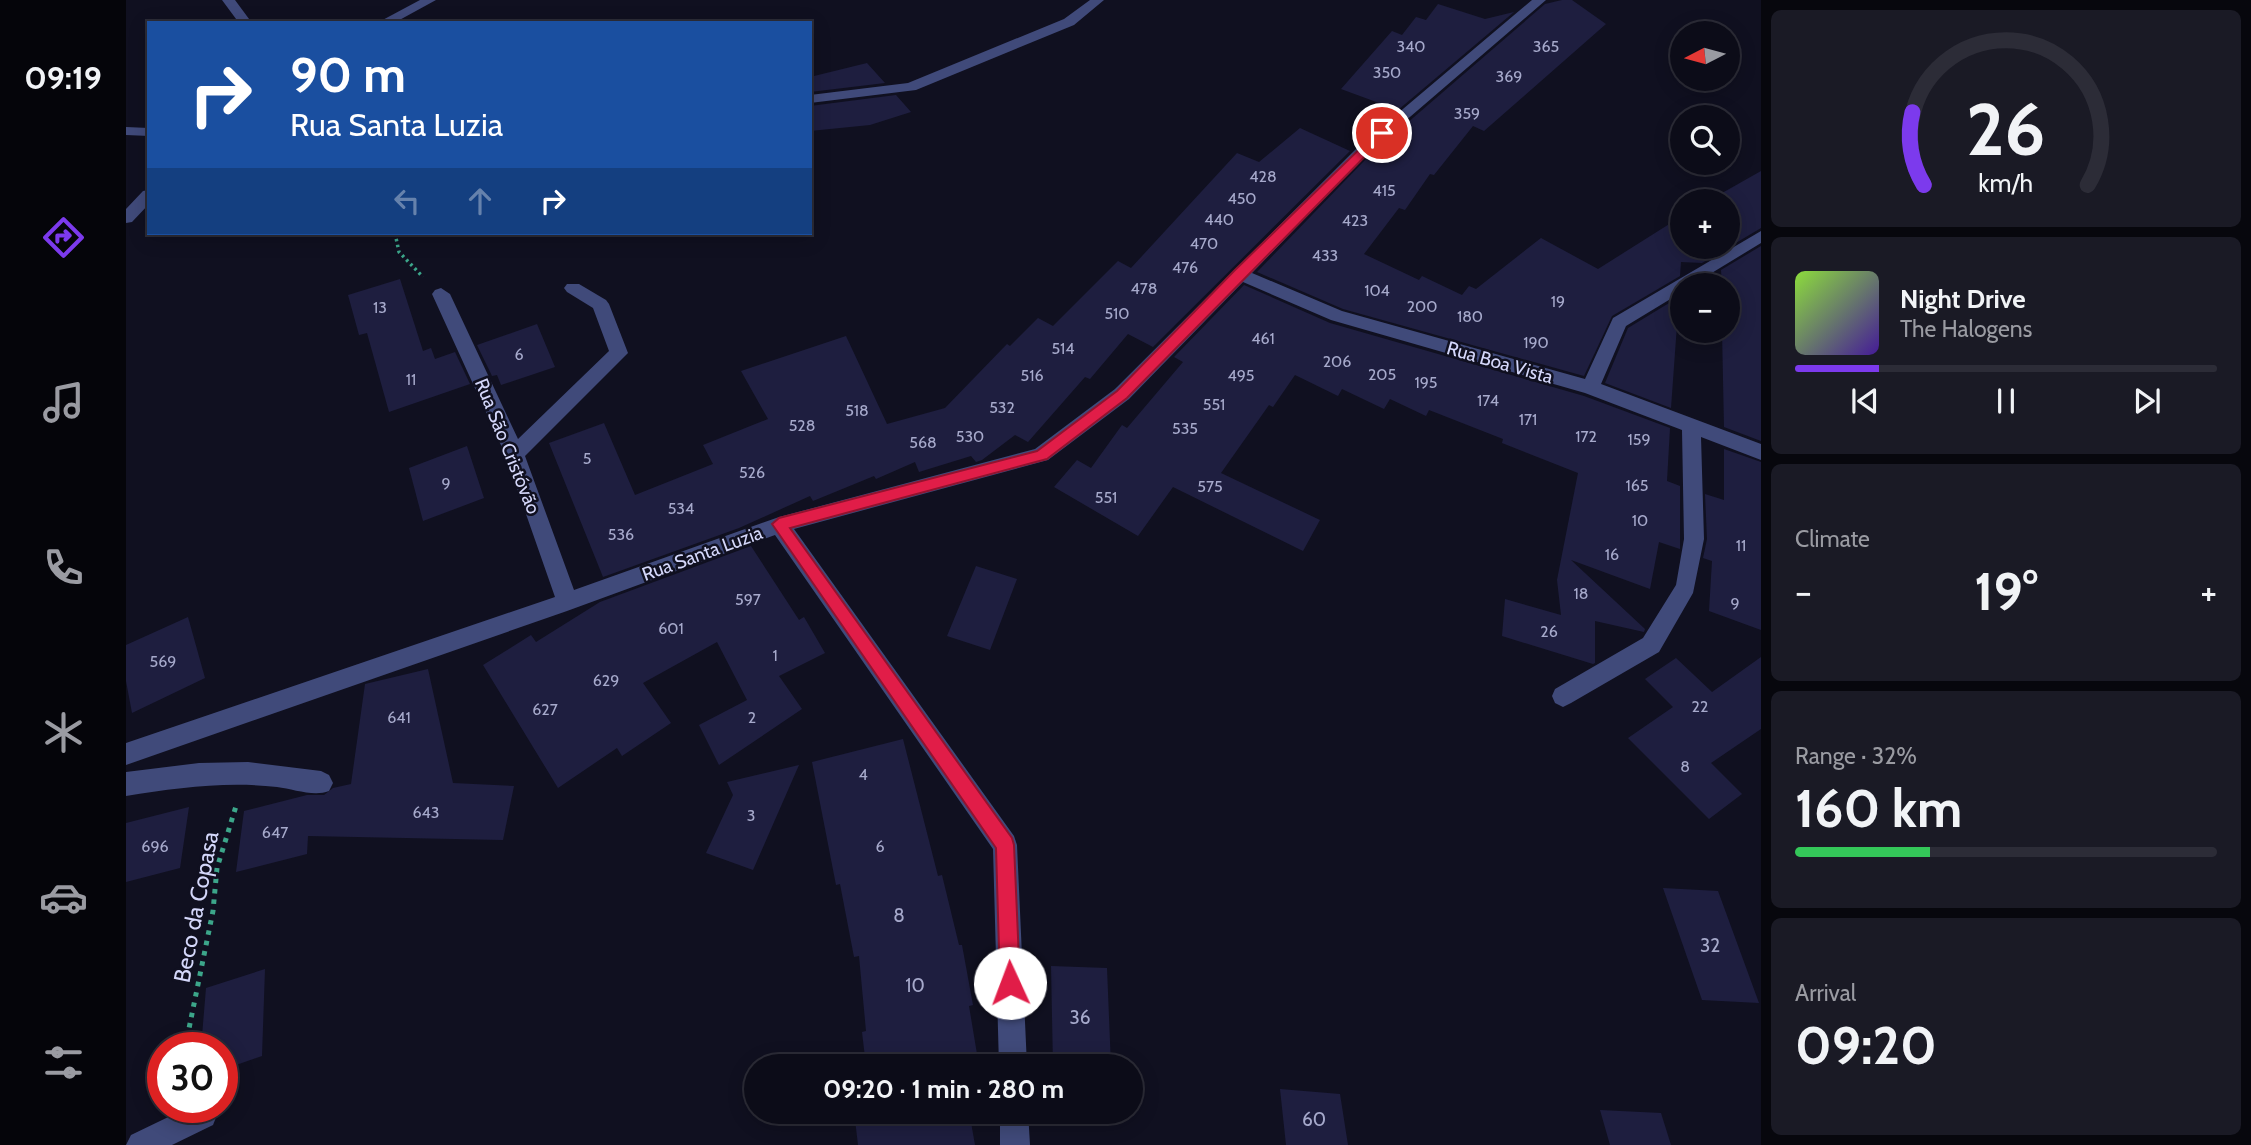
<!DOCTYPE html>
<meta charset="utf-8">
<style>
:root{--surface:#0c0c18;--page:#1a1a25;--text:#f1f3f6;--muted:#9a9ba2;--line:#2c2c37;--accent:#7c3aed}
body{margin:0;font-family:Cabin,sans-serif;background:var(--page);color:var(--text);height:100vh;display:flex;flex-direction:column;font-size:26px;white-space:nowrap}
*{box-sizing:border-box;margin:0}
p{font-size:23px;color:var(--muted)}
.icon{flex:none;width:38px;height:38px;fill:none;stroke:currentColor;stroke-width:2;stroke-linecap:round;stroke-linejoin:round}
.map{position:relative;flex:1;overflow:hidden}
.panel{display:flex;flex-direction:column;gap:10px;padding:10px;background:#07070d;width:490px}
.panel>*{flex:none}
.guide{position:absolute;left:21px;top:21px;width:665px;height:214px;border-radius:0px;box-shadow:0 4px 18px #0003,0 0 0 2px var(--line);background:#1a4fa0;color:#fff;overflow:hidden}
.needle{width:46px;rotate:264deg}
.fabs{position:absolute;left:1544px;top:21px;display:grid;gap:14px}
.fabs a{display:grid;place-items:center;width:70px;height:70px;border-radius:50%;background:var(--surface);box-shadow:0 4px 18px #0003,0 0 0 2px var(--line);font-size:35px}
.speed{position:absolute;left:21px;top:1032px;display:flex;gap:14px;font-size:35px;font-weight:700;text-align:center}
.speed>*{display:grid;place-content:center;width:91px;height:91px;border-radius:50%;background:var(--surface);box-shadow:0 4px 18px #0003,0 0 0 2px var(--line);line-height:1}
.speed .limit{border:10px solid #d22;background:#fff;color:#111}
.pin{position:absolute;display:grid;place-items:center;width:60px;height:60px;color:#fff;margin:-30px;border:4px solid #fff;border-radius:50%;box-shadow:0 2px 7px #0007}
.me{position:absolute;width:77px;margin:-38px;rotate:358deg;stroke-linejoin:round;filter:drop-shadow(0 0 5px #0008)}
.turn{display:flex;align-items:center;gap:24px;height:147px;padding:0 28px;font-size:32px}
.turn .icon{width:91px;height:91px;stroke-width:2.5}
.turn b{display:block;font-size:49px;line-height:60px}
.lanes{display:flex;align-items:center;height:66px;padding:0 28px;background:#0003;justify-content:center;gap:35px;direction:ltr}
.lanes .off{opacity:.35}
.big{font-size:52px;font-weight:800;line-height:1.1}
.panel .card{flex:1;display:flex;flex-direction:column;justify-content:center;gap:10px;min-width:0;padding:0 24px;border-radius:10px;background:var(--page)}
.panel .dial{align-items:center;gap:0}
.dial svg{height:182px;overflow:visible;fill:none;stroke:var(--line);stroke-width:7;stroke-linecap:round;text-anchor:middle}
.dial text{fill:var(--text);stroke:none}
.song{display:flex;align-items:center;gap:21px}
.cover{width:84px;height:84px;border-radius:10px;background:linear-gradient(135deg,hsl(90 70% 55%),hsl(260 70% 35%))}
.played{height:7px;border-radius:4px;background:linear-gradient(90deg,var(--accent) 20%,var(--line) 20%)}
.keys{display:flex;justify-content:space-around;direction:ltr}
.heat{display:flex;justify-content:space-between;align-items:center;font-size:38px;direction:ltr}
.charge{height:10px;border-radius:5px;background:linear-gradient(90deg,#34c759 32%,var(--line) 0)}
.trip{position:absolute;left:618px;top:1054px;width:399px;height:70px;border-radius:35px;background:var(--surface);box-shadow:0 4px 18px #0003,0 0 0 2px var(--line);font-weight:800;line-height:70px;text-align:center}
main{display:flex;flex:1;min-height:0}
.tab-bar{display:flex;flex-direction:column;width:126px;justify-content:space-around;align-items:center;background:#05050a;color:var(--muted)}
.tab-bar .icon{width:49px;height:49px}
.tab-bar .current{color:var(--accent)}
.tab-bar b{font-size:32px;color:var(--text)}
.map>svg:first-child{display:block}
.building{fill:#1e1e3f}
.lines{fill:none;stroke-linecap:round;stroke-linejoin:round}
.path-far1{stroke:#3ca68a;stroke-width:3.5;stroke-dasharray:2.5 3.5;stroke-linecap:butt}
.path{stroke:#3ca68a;stroke-width:5;stroke-dasharray:4.5 6;stroke-linecap:butt}
.minor{fill:#404a7a;fill-rule:evenodd}
.route{fill:#e11d48;stroke:#92132f;stroke-width:2}
.labels{text-anchor:middle;stroke-width:5;stroke-linejoin:round;paint-order:stroke}
.number-label{font-size:16px;fill:#a6a9cb}
.street-label{font-size:19px;fill:#d4d7fa;stroke:#101020}
.near-number-label{font-size:19px;fill:#a6a9cb}
.near-street-label{font-size:23px;fill:#d4d7fa;stroke:#101020}
</style>
<main>
<nav class="tab-bar">
<b>09:19</b>
<svg class="icon current" aria-label="directions" viewBox="0 0 24 24"><path d="M12 3l9 9-9 9-9-9zM9 14v-3h6M13 9l2 2-2 2"/></svg>
<svg class="icon" aria-label="music" viewBox="0 0 24 24"><path d="M9 18V5l10-2v13"/><circle cx="6" cy="18" r="3"/><circle cx="16" cy="16" r="3"/></svg>
<svg class="icon" aria-label="phone" viewBox="0 0 24 24"><path d="M5 4h4l2 5-3 2q2 4 5 5l2-3 5 2v4C11 20 4 13 5 4z"/></svg>
<svg class="icon" aria-label="climate" viewBox="0 0 24 24"><path d="M12 3v18M4 7l16 10M4 17L20 7"/></svg>
<svg class="icon" aria-label="car" viewBox="0 0 24 24"><path d="M5 17H2v-5l4-1 3-4h7l3 4 3 1v5h-3M9 17h6M6 11h13"/><circle cx="7" cy="17" r="2"/><circle cx="17" cy="17" r="2"/></svg>
<svg class="icon" aria-label="filters" viewBox="0 0 24 24"><path d="M4 7h16M4 17h16"/><circle cx="9" cy="7" r="2"/><circle cx="15" cy="17" r="2"/></svg>
</nav>
<div class="map">
<svg width="1635" height="1145" viewBox="0 0 1635 1145">
<rect width="100%" height="100%" fill="#101020"/>
<!-- building -->
<path class="building" d="M1436,0H1446L1480,24L1358,131L1347,126L1308,175L1304,174L1279,210L1273,208L1238,254L1293,280L1296,276L1336,295L1343,286L1350,289L1415,238L1472,269L1556,216V247H1601V201H1582L1635,171V228L1576,263L1555,262L1554,276L1486,316L1458,376L1217,309L1131,272L1240,159L1248,162L1273,130L1419,4Z
M1312,4L1359,19L1388,12L1272,110L1215,89L1266,31L1276,35L1290,17L1300,20Z
M741,63L759,83L684,92V77Z
M770,95L785,112L744,125L684,131V106Z
M1174,128L1224,151L1027,347L1002,334L964,379L959,377L902,442L889,435L856,460L850,462L845,456L793,472L789,462L750,479L748,476L687,501L684,496L613,528L477,577L423,443L478,423L509,495L587,464L577,445L642,419L615,371L720,336L761,424L819,408L881,344L884,346L912,318L927,326L992,261L1005,268L1111,153L1133,162Z
M1635,246V441L1598,427L1596,331H1601V285H1596L1595,270Z
M274,279L297,351L305,348L309,359L329,352L344,384L263,412L241,333L233,335L222,295Z
M1118,285L1204,323L1458,396L1544,428L1541,481L1554,486V549L1533,542L1524,589L1445,560L1519,629L1518,632L1469,621V663L1467,664L1376,636L1379,599L1435,615L1431,580L1452,473L1376,443L1377,439L1303,410L1300,416L1264,399L1258,409L1216,389L1212,396L1169,375L1147,407L1143,405L1095,473L1194,520L1177,551L1047,487L1012,536L928,487L951,460L965,468L996,425L1001,428L1057,362L1048,357Z
M1553,297L1545,408L1479,383L1502,328Z
M411,324L429,367L375,385L371,375L366,376L351,345Z
M341,446L358,498L297,521L283,468Z
M1598,449L1635,462V630L1583,611L1586,561L1577,558L1581,539L1579,494L1598,500Z
M625,546L673,620L678,617L699,653L653,676L676,709L593,765L573,725L621,700L591,642L517,683L545,723L496,756L491,748L432,788L357,665L405,635L410,642L474,602Z
M850,566L891,579L864,650L821,636Z
M62,617L79,678L6,713L0,681V645Z
M1635,657V729L1585,763L1616,794L1583,819L1502,738L1547,707L1519,679L1550,658L1586,692Z
M302,669L327,783L388,786L377,840L182,836L181,854L110,872L118,811L181,795H198L207,788L225,784L239,684Z
M777,739L812,876L816,875L833,945H836L847,1005L843,1006L853,1066H740L736,1032L740,1031L733,956L728,957L714,884L710,885L686,762Z
M673,765L627,870L580,853L607,795L601,782Z
M63,807L54,868L0,882V823Z
M1537,888L1592,891L1633,1003L1576,1000Z
M925,966L981,968L985,1066H927Z
M139,969L136,1056L96,1070V1048H75L80,988Z
M1154,1089L1214,1094L1222,1145H1160Z
M1474,1110L1535,1113L1545,1145H1484Z
M728,1111H843L849,1145H732Z"/>
<g class="lines">
<!-- path-far1 -->
<path class="path-far1" d="M269,233L273,252L297,277"/>
<!-- path -->
<path class="path" d="M59,1048L87,911L91,868L111,803"/>
<!-- minor -->
<path class="minor" d="M96,0H109L126,23H113Z
M294,0H310L268,23H251Z
M964,0H978L948,25L790,90L684,103V95L782,83L938,19Z
M1406,0H1420L1242,153L1126,273L1216,311L1459,379L1487,318L1635,231V243L1566,285H1556V292L1500,326L1475,384L1635,444V460L1575,437L1578,539L1567,593L1533,652L1445,703L1437,707L1429,703L1426,696L1429,689L1517,638L1550,585L1558,539L1556,430L1459,393L1205,320L1117,282L1003,399L922,460L668,529L888,836L891,845L901,1066H873L867,849L649,535L441,611L0,765V743L429,597L379,454L306,294L309,290L315,288L324,294L392,439L483,351L467,308L441,292L438,288L441,284H453L480,300L483,304L502,353L399,456L448,590L653,517L909,449L989,389L1232,147Z
M0,127L23,128V136L0,135Z
M23,190V204L6,222L0,223V209L17,191Z
M122,762L195,771L203,775L207,783L203,791C188,797 167,789 151,787C100,781 50,788 0,796V772L73,763Z
M61,1108H88L91,1115L87,1125L46,1145H0L5,1135Z
M874,1111H902L904,1145H874Z"/>
</g>
<!-- route -->
<path class="route" d="M1252,131L1262,133L1001,398L921,459L664,528L886,838L888,845L894,983L891,990L884,993L877,990L874,983L870,848L646,524L653,518L911,451L991,391L1108,271Z"/>
<g class="labels">
<!-- number labels -->
<g class="number-label">
<text x="1285" y="52">340</text>
<text x="1420" y="52">365</text>
<text x="1261" y="78">350</text>
<text x="1383" y="82">369</text>
<text x="1341" y="119">359</text>
<text x="1137" y="182">428</text>
<text x="1258" y="196">415</text>
<text x="1116" y="204">450</text>
<text x="1093" y="225">440</text>
<text x="1229" y="226">423</text>
<text x="1078" y="249">470</text>
<text x="1199" y="261">433</text>
<text x="1059" y="273">476</text>
<text x="1018" y="294">478</text>
<text x="1251" y="296">104</text>
<text x="1432" y="307">19</text>
<text x="1296" y="312">200</text>
<text x="254" y="313">13</text>
<text x="991" y="319">510</text>
<text x="1344" y="322">180</text>
<text x="1137" y="344">461</text>
<text x="1410" y="348">190</text>
<text x="937" y="354">514</text>
<text x="393" y="360">6</text>
<text x="1211" y="367">206</text>
<text x="1256" y="380">205</text>
<text x="906" y="381">516</text>
<text x="1115" y="381">495</text>
<text x="285" y="385">11</text>
<text x="1300" y="388">195</text>
<text x="1362" y="406">174</text>
<text x="1088" y="410">551</text>
<text x="876" y="413">532</text>
<text x="731" y="416">518</text>
<text x="1402" y="425">171</text>
<text x="676" y="431">528</text>
<text x="1059" y="434">535</text>
<text x="844" y="442">530</text>
<text x="1460" y="442">172</text>
<text x="1513" y="445">159</text>
<text x="797" y="448">568</text>
<text x="461" y="464">5</text>
<text x="626" y="478">526</text>
<text x="320" y="489">9</text>
<text x="1511" y="491">165</text>
<text x="1084" y="492">575</text>
<text x="980" y="503">551</text>
<text x="555" y="514">534</text>
<text x="1514" y="526">10</text>
<text x="495" y="540">536</text>
<text x="1615" y="551">11</text>
<text x="1486" y="560">16</text>
<text x="1455" y="599">18</text>
<text x="622" y="605">597</text>
<text x="1609" y="609">9</text>
<text x="545" y="634">601</text>
<text x="1423" y="637">26</text>
<text x="649" y="661">1</text>
<text x="37" y="667">569</text>
<text x="480" y="686">629</text>
<text x="1574" y="712">22</text>
<text x="419" y="715">627</text>
<text x="273" y="723">641</text>
<text x="626" y="723">2</text>
<text x="1559" y="772">8</text>
<text x="737" y="780">4</text>
<text x="300" y="818">643</text>
<text x="625" y="821">3</text>
<text x="149" y="838">647</text>
<text x="29" y="852">696</text>
<text x="754" y="852">6</text>
</g>
<!-- street labels -->
<g class="street-label">
<text transform="translate(1374 362) rotate(16)" y="7">Rua Boa Vista</text>
<text transform="translate(382 446) rotate(68)" y="7">Rua São Cristóvão</text>
<text transform="translate(576 553) rotate(-20)" y="7">Rua Santa Luzia</text>
</g>
<!-- near-number labels -->
<g class="near-number-label">
<text x="773" y="922">8</text>
<text x="1584" y="952">32</text>
<text x="789" y="992">10</text>
<text x="954" y="1024">36</text>
<text x="1188" y="1126">60</text>
</g>
<!-- near-street labels -->
<g class="near-street-label">
<text transform="translate(70 907) rotate(-79)" y="8">Beco da Copasa</text>
</g>
</g>
</svg>
<div class="fabs">
<a><svg class="needle" viewBox="-14 -14 28 28"><path d="M0-13l5 13h-10z" fill="#e53935"/><path d="M0 13l5-13h-10z" fill="#9a9ba2"/></svg></a>
<a><svg class="icon" aria-label="search" viewBox="0 0 24 24"><circle cx="10" cy="10" r="6"/><path d="M15 15l6 6"/></svg></a>
<a>+</a>
<a>−</a>
</div>
<div class="speed"><div class="limit">30</div></div>
<div class="pin" style="left:1256px;top:133px;background:#d93025"><svg class="icon" aria-label="arrive" viewBox="0 0 24 24"><path d="M6 21V4h12l-3 4 3 4H6"/></svg></div>
<svg class="me" style="left:884px;top:983px" viewBox="-20 -20 40 40"><circle r="19" fill="#fff"/><path d="M0-13L10 11 0 6-10 11z" fill="#e11d48"/></svg>
<div class="trip">09:20 · 1 min · 280 m</div>
<div class="guide">
<div class="turn"><svg class="icon" aria-label="right" viewBox="0 0 24 24"><path d="M7 20v-9h11M14 6l5 5-5 5"/></svg><div><b>90 m</b>Rua Santa Luzia</div></div>
<div class="lanes"><svg class="icon off" aria-label="left" viewBox="0 0 24 24"><path d="M17 20v-9H6M10 6l-5 5 5 5"/></svg><svg class="icon off" aria-label="ahead" viewBox="0 0 24 24"><path d="M12 20V5M6 11l6-6 6 6"/></svg><svg class="icon" aria-label="right" viewBox="0 0 24 24"><path d="M7 20v-9h11M14 6l5 5-5 5"/></svg></div>
</div>
</div>
<section class="panel">
<div class="card dial"><svg viewBox="0 0 100 80">
<path d="M14 69A42 42 0 1 1 86 69"/>
<path d="M14 69A42 42 0 0 1 9 37" stroke="#7c3aed"/>
<text x="50" y="56" font-size="32" font-weight="700">26</text>
<text x="50" y="72" font-size="11">km/h</text>
</svg></div>
<div class="card">
<div class="song"><i class="cover"></i><div><b>Night Drive</b><p>The Halogens</p></div></div>
<div class="played"></div>
<div class="keys"><svg class="icon" aria-label="previous" viewBox="0 0 24 24"><path d="M18 5L8 12l10 7zM5 5v14"/></svg><svg class="icon" aria-label="pause" viewBox="0 0 24 24"><path d="M8 5v14M16 5v14"/></svg><svg class="icon" aria-label="next" viewBox="0 0 24 24"><path d="M6 5l10 7-10 7zM19 5v14"/></svg></div>
</div>
<div class="card"><p>Climate</p>
<div class="heat"><a>−</a><b class="big">19°</b><a>+</a></div>
</div>
<div class="card"><p>Range · 32%</p><b class="big">160 km</b><div class="charge"></div></div>
<div class="card"><p>Arrival</p><b class="big">09:20</b></div>
</section>
</main>
